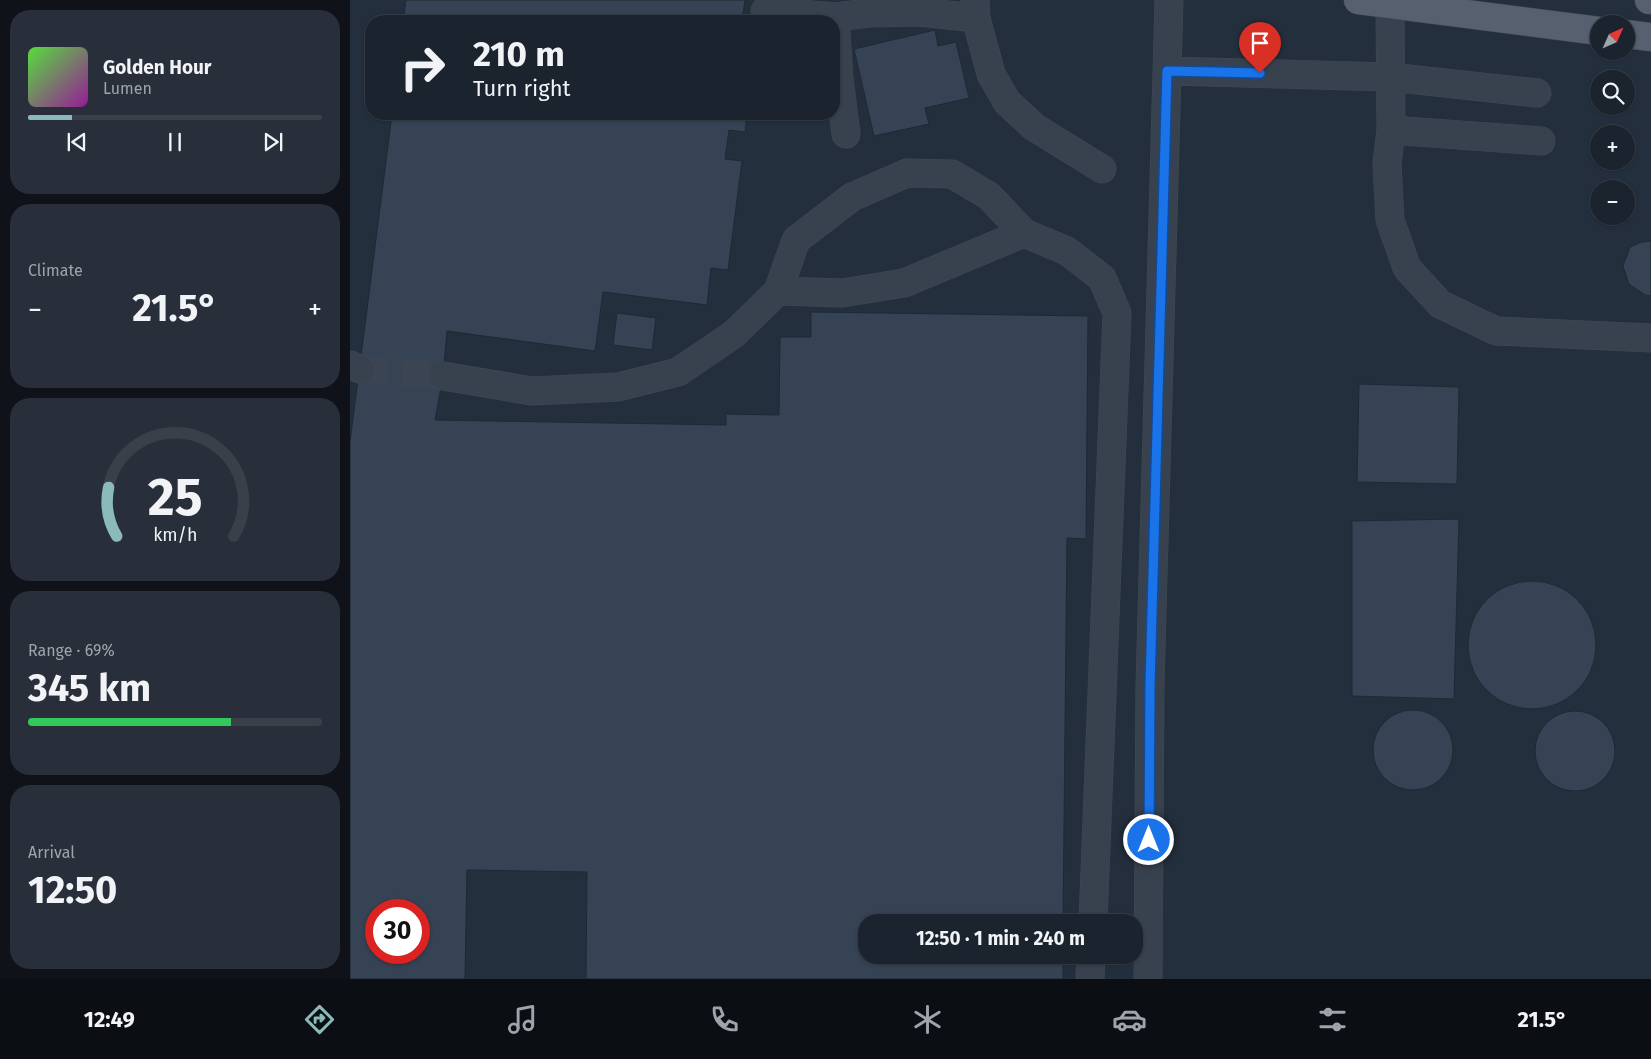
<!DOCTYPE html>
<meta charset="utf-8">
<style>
:root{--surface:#1b232e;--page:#282f3a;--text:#f1f3f6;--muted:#a0a4aa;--line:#39404a;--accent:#8bbbb9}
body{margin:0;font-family:"Fira Sans",sans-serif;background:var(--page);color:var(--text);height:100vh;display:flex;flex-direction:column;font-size:19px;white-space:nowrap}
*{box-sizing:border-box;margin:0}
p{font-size:16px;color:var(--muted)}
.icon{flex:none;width:28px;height:28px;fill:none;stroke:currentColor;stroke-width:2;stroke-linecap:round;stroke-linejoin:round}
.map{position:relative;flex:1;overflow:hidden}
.details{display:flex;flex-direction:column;gap:10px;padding:10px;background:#0f1319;width:350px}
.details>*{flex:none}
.top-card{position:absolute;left:15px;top:15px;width:475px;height:105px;border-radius:20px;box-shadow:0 1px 4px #0004,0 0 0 1px var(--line);background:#1b232e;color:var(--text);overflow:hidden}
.needle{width:32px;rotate:45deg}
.buttons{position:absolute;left:1240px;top:15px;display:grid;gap:10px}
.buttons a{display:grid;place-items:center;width:45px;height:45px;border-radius:50%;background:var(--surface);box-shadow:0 1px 4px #0004,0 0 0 1px var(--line);font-size:25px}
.speed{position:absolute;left:15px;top:899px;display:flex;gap:10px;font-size:25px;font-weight:700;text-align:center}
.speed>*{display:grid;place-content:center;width:65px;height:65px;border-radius:50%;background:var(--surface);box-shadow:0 1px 4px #0004,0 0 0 1px var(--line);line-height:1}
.speed .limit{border:8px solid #d22;background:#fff;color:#111}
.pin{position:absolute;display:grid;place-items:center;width:42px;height:42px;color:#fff;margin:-51px -21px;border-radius:50% 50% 50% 0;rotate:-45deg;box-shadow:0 0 5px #0007}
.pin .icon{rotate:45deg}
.me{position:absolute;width:55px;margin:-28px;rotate:0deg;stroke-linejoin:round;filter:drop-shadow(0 0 4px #0008)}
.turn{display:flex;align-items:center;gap:18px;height:105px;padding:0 25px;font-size:22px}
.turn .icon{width:65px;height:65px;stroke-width:2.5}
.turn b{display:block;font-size:35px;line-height:42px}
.big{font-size:38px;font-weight:700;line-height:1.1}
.details .tile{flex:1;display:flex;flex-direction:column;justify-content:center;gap:8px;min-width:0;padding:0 18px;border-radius:20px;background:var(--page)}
.details .dial{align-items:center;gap:0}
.dial svg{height:130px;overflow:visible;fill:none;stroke:var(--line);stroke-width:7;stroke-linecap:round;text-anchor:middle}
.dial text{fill:var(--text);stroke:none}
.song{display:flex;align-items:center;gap:15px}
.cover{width:60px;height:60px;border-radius:8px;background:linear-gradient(135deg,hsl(110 70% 55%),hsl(300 70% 35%))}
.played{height:5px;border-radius:2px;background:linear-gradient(90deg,var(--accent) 15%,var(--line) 15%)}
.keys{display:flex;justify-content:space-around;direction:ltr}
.heat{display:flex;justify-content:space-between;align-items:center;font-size:28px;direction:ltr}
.charge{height:8px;border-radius:4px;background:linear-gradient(90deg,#34c759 69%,var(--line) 0)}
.trip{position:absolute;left:508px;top:914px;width:285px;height:50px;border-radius:20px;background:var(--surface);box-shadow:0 1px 4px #0004,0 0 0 1px var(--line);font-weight:700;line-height:50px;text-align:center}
.tab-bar{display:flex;height:80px;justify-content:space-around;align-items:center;background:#0b0e12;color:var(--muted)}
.tab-bar .icon{width:35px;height:35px}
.tab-bar .current{color:var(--accent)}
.tab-bar b{font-size:22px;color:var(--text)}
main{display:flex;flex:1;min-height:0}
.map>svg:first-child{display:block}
.building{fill:#364354;stroke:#1f2835;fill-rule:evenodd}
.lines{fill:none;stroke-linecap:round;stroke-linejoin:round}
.minor-tunnel{stroke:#3a4453;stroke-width:28;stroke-dasharray:28 14;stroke-linecap:butt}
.minor-casing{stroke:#414a57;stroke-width:29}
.major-casing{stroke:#414a57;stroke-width:29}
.minor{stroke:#38414e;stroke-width:28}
.major{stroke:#56606e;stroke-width:28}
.route-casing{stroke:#114b97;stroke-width:12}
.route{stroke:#1a73e8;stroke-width:9}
</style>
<main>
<section class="details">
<div class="tile">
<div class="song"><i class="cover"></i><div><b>Golden Hour</b><p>Lumen</p></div></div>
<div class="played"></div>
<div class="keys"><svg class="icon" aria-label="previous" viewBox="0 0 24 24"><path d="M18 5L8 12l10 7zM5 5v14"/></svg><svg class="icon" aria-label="pause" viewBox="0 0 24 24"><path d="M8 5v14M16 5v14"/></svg><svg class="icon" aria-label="next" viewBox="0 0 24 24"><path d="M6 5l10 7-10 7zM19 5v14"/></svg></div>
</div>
<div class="tile"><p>Climate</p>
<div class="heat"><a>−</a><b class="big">21.5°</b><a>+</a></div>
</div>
<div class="tile dial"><svg viewBox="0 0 100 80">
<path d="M14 69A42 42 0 1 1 86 69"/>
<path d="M14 69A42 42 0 0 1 9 39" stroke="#8bbbb9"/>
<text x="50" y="56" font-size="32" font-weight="700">25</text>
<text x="50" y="72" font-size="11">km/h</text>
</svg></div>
<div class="tile"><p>Range · 69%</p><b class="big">345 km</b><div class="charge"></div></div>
<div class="tile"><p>Arrival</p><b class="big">12:50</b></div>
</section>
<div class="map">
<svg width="1301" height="979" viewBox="0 0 1301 979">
<rect width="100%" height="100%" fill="#242f3e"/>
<!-- building -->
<path class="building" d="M56,0H395L392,21H53Z
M585,30L588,46L606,42L619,98L575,108L579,124L524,136L504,49Z
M42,114H397L395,132L379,130L375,159L392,161L378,270L361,268L357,305L253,292L245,351L97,331L93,376L85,420L376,425V414L429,415L430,337H461V312L738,316L736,539L717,538L713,922H516V955H713V979H236L237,872L117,870L115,979H0V442ZM26,910H69V952H26Z
M1301,241V296L1295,295L1279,284L1273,266L1280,247L1292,242Z
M267,313L306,318L302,350L263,345Z
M1009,384L1109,387L1107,484L1007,482Z
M1109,519L1104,699L1002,696V521Z
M1118 645a64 64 0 1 1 128 0a64 64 0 1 1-128 0Z
M1023 750a40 40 0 1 1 80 0a40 40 0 1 1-80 0Z
M1185 751a40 40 0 1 1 80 0a40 40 0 1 1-80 0Z"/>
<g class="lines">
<!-- minor-tunnel -->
<path class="minor-tunnel" d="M10,369L93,376"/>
<defs>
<path id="minor" d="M625,0L626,18L641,74L657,102L684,127L752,169
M1040,4L1041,130L1037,164L1040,220L1057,268L1090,304L1146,331L1301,338
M415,11L485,17L518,13L570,12L626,18
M485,17L489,79L496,134
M817,71L1040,77L1187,93
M1041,130L1191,141
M428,291L492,293L554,283L674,233
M0,365L10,369
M93,376L182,391L268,387L328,372L384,334L428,291L446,240L502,197L557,173L602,174L639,196L674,233L717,251L752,278L767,313L743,922
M740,979L741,955
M798,979L800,685L819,0"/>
<path id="major" d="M1008,0L1249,31
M1299,0H1301
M1276,34L1301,37"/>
</defs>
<!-- minor casing -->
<use href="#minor" class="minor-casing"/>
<!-- major casing -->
<use href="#major" class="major-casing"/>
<!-- minor -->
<use href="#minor" class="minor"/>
<!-- major -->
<use href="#major" class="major"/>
</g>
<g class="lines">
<defs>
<path id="route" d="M799,840L800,685L817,71L910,73"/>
</defs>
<!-- route casing -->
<use href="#route" class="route-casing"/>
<!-- route -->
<use href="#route" class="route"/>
</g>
</svg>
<div class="buttons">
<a><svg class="needle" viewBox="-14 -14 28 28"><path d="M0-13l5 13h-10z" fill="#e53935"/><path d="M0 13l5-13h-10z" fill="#a0a4aa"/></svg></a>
<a><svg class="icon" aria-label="search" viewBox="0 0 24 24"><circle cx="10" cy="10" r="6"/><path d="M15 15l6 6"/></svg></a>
<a>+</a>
<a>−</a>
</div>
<div class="speed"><div class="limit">30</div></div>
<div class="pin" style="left:910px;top:73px;background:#d93025"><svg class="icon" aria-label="arrive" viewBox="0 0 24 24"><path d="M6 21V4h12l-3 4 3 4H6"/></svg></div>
<svg class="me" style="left:799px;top:840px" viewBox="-20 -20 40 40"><circle r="17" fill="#1a73e8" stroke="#fff" stroke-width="3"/><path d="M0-11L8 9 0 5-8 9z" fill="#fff"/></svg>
<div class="trip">12:50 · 1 min · 240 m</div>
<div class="top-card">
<div class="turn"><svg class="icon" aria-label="right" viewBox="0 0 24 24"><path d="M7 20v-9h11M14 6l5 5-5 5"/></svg><div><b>210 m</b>Turn right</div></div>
</div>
</div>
</main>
<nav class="tab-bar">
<b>12:49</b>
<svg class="icon current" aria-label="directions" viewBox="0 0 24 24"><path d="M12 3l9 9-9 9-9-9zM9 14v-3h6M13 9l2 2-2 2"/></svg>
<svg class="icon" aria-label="music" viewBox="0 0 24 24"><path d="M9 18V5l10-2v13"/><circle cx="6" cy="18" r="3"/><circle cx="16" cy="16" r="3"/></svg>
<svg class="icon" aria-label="phone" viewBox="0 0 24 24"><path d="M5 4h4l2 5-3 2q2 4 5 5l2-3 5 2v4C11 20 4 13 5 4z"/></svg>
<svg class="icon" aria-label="climate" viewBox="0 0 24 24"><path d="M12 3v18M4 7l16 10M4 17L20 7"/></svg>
<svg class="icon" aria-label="car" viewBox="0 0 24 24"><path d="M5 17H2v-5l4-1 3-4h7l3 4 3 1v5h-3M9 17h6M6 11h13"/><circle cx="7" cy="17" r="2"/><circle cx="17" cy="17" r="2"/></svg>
<svg class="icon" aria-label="filters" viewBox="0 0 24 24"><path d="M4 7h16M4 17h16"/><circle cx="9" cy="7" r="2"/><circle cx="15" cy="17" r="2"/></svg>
<b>21.5°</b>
</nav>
